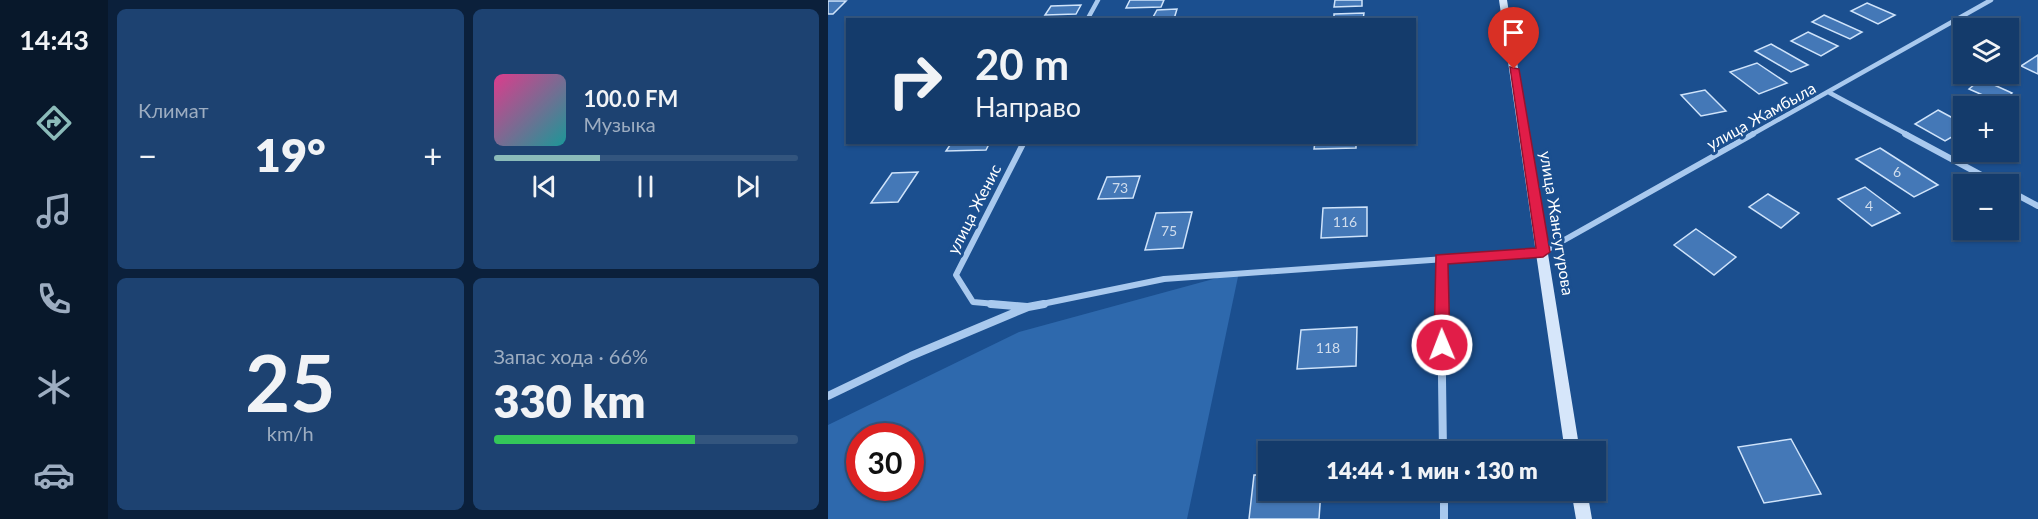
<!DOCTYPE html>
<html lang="ru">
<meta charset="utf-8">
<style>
:root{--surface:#143b6b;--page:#1d4271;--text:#f1f3f6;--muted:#9dadc1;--line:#33557e;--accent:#8bbbb9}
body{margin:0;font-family:Lato,sans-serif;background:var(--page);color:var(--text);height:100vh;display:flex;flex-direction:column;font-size:22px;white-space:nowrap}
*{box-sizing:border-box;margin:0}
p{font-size:20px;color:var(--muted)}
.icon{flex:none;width:33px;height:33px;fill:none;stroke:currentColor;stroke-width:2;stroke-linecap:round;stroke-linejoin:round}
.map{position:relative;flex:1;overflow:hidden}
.drawer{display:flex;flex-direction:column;gap:9px;padding:9px;background:#0b203b;width:720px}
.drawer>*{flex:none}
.guide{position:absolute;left:18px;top:18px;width:570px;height:126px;border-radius:0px;box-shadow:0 2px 4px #0004,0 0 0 2px var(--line);background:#143b6b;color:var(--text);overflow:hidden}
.tools{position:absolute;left:1125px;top:18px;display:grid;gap:12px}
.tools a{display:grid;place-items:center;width:66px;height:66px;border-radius:0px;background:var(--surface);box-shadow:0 2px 4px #0004,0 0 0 2px var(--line);font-size:30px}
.speed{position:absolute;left:18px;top:423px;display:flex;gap:12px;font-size:30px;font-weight:700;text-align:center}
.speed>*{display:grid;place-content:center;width:78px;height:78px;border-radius:50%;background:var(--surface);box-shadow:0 2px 4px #0004,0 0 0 2px var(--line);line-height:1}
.speed .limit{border:9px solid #d22;background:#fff;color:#111}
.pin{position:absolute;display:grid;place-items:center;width:51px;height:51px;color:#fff;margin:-62px -26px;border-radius:50% 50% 50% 0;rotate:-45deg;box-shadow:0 0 6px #0007}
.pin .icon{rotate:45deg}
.me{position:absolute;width:66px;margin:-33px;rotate:359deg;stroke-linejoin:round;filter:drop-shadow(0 0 4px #0008)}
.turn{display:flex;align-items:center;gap:21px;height:126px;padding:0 30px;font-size:27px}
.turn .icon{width:78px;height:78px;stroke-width:2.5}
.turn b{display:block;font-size:42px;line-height:51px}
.big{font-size:45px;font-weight:800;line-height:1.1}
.drawer .widget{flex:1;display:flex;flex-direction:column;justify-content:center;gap:9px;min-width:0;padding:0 21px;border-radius:9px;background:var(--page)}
.drawer .dial{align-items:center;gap:0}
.dial b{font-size:78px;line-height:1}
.song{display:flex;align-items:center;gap:18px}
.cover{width:72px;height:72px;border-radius:9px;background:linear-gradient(135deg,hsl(330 70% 55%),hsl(180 70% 35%))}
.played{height:6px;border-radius:3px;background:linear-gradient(90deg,var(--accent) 35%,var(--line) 35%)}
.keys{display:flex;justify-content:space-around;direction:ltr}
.heat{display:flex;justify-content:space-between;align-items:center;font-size:33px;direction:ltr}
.charge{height:9px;border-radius:4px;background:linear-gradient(90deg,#34c759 66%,var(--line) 0)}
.drawer .tiles{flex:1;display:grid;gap:9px;grid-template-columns:repeat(2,1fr)}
.trip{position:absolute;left:430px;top:441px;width:348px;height:60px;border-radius:0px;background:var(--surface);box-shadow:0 2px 4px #0004,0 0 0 2px var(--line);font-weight:800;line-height:60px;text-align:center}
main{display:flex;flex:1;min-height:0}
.dock{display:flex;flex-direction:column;width:108px;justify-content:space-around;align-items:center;background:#08182b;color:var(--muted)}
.dock .icon{width:42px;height:42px}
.dock .on{color:var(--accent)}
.dock b{font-size:27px;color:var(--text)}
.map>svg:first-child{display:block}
.green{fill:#2e69ad;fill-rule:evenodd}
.building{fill:#4478b7;stroke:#cfe3fa;stroke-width:1.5}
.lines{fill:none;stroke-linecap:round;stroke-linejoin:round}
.street-far2{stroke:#a9c9ee;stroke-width:4.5}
.street-far1{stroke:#a9c9ee;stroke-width:6}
.street{stroke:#a9c9ee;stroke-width:8}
.secondary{fill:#d6e6fa;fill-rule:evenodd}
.route{fill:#e11d48;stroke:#92132f;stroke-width:1.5}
.labels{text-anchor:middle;stroke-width:6;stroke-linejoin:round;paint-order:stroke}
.number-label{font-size:14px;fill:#d0dded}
.street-label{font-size:16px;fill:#fff;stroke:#1b4f8f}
</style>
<main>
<nav class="dock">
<b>14:43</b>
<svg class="icon on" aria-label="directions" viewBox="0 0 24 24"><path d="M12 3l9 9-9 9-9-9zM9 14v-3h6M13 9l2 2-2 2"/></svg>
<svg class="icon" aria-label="music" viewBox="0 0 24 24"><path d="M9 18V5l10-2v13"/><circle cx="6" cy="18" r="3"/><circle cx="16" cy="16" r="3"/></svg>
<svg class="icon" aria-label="phone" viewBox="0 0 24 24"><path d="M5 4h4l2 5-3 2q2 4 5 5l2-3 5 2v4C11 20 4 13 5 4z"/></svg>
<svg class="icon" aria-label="climate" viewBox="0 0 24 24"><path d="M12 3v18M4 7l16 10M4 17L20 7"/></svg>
<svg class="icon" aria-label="car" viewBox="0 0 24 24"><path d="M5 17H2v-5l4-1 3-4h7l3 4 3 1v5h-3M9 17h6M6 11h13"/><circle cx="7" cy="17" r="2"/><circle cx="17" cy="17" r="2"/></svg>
</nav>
<section class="drawer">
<div class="tiles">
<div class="widget"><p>Климат</p>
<div class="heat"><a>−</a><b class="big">19°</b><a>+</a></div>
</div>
<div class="widget">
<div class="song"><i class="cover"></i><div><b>100.0 FM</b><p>Музыка</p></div></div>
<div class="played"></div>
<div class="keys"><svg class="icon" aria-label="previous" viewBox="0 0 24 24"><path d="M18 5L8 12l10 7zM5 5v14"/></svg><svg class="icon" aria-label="pause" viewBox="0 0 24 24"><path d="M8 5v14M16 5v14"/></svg><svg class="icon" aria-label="next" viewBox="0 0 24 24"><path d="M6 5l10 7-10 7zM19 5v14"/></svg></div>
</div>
<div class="widget dial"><b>25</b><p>km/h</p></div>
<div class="widget"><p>Запас хода · 66%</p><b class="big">330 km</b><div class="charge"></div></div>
</div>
</section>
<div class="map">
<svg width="1210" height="519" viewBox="0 0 1210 519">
<rect width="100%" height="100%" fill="#1b4f8f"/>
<!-- green -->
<path class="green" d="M411,272L359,519H0V425L191,332ZM32,436H82V488H32Z"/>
<!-- building -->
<path class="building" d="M302,0H336L333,7L298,8Z
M507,0H534V6L506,7Z
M0,1H18L5,14H0Z
M1039,3L1067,15L1050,24L1023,11Z
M253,5L248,14L217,15L223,6Z
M349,9L346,19H324L329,10Z
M536,13L535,20H506V14Z
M996,15L1034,32L1022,39L984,22Z
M980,32L1010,46L993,56L963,41Z
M943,44L980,65L963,72L927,51Z
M1210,55V74L1193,66Z
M929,63L959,83L931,94L902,72Z
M1153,79L1184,93L1173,103L1141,89Z
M877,90L898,111L873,116L853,95Z
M1110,110L1136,124V130L1117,141L1087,124Z
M124,142H162L158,150L118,151Z
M487,142H528V148L486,149Z
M1052,148L1110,185L1086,197L1028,159Z
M90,172L70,202L43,203L64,173Z
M312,176L305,198L270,199L279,177Z
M1037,187L1072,213L1044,226L1010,199Z
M940,194L971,213L953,228L921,207Z
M539,207V236L493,238L495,208Z
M364,212L355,248L317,250L328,213Z
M868,229L908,257L886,275L846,245Z
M529,327L528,366L469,369L473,330Z
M963,439L993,494L936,503L910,447Z
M426,475H441V490H493L491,519H421Z"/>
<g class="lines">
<!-- street-far2 -->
<path class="street-far2" d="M259,20L270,0
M1002,93L1080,135
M923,135L1163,0"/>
<!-- street-far1 -->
<path class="street-far1" d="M1077,134L1170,184
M1180,190L1210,206
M613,259V305
M179,305L145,302L128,275L196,142
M209,305L336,279L715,252L925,134"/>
<!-- street -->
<path class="street" d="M163,304L199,307
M613,304L615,452
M0,396L83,356L200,307L216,304
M616,490V519"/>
<!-- secondary -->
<path class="secondary" d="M671,0H679L752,452H737Z
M743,490H759L764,519H748Z"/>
</g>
<!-- route -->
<path class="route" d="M682,67L691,69L722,252L715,257L620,264L622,345L614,351L606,345L608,255L708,248Z"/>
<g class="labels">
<!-- number labels -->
<g class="number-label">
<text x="1069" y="177">6</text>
<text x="292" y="193">73</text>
<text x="1041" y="211">4</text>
<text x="517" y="227">116</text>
<text x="341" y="236">75</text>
<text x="500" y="353">118</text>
</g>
<!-- street labels -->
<g class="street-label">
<text transform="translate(933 116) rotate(-29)" y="6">улица Жамбыла</text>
<text transform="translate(146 209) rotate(-63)" y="6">улица Женис</text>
<text transform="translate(729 223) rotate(81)" y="6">улица Жансугурова</text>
</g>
</g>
</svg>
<div class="tools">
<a><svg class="icon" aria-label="layers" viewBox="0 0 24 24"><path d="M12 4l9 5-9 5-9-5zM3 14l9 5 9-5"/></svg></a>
<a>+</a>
<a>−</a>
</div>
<div class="speed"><div class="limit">30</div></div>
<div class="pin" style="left:686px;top:69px;background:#d93025"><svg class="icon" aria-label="arrive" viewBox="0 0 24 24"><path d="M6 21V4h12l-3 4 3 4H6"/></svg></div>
<svg class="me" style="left:614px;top:345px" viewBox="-20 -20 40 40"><circle r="17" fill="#e11d48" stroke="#fff" stroke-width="3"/><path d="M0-11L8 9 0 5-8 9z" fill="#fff"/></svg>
<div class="trip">14:44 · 1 мин · 130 m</div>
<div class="guide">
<div class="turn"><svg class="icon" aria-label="right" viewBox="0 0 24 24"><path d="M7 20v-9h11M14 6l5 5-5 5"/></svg><div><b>20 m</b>Направо</div></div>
</div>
</div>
</main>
